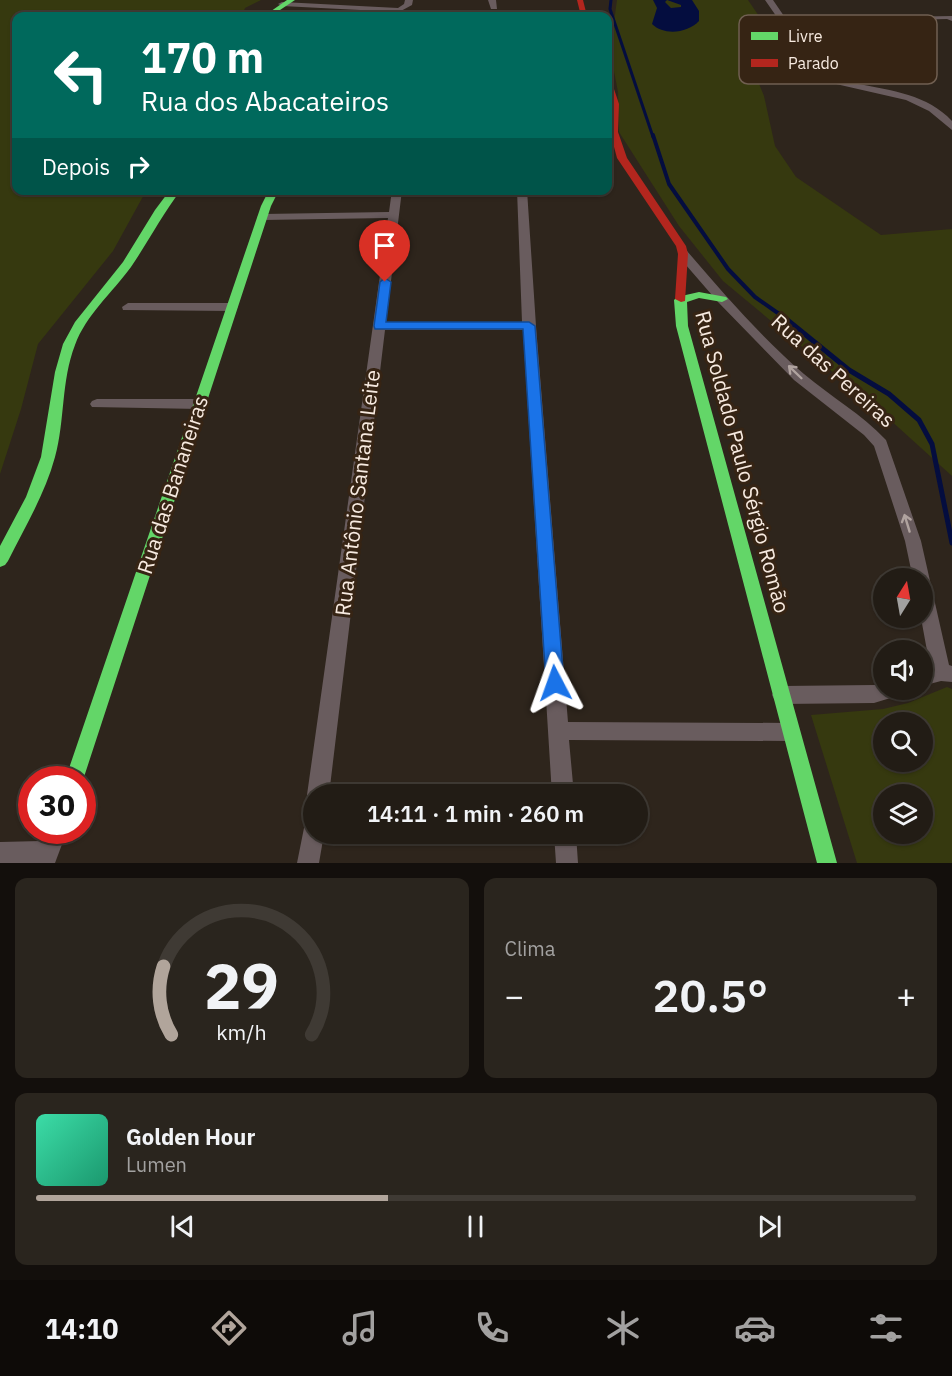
<!DOCTYPE html>
<html lang="pt">
<meta charset="utf-8">
<style>
:root{--surface:#221c15;--page:#2a251e;--text:#f1f3f6;--muted:#a2a1a0;--line:#3f3a34;--accent:#b1a59b}
body{margin:0;font-family:"IBM Plex Sans",sans-serif;background:var(--page);color:var(--text);height:100vh;display:flex;flex-direction:column;font-size:22px;white-space:nowrap}
*{box-sizing:border-box;margin:0}
p{font-size:20px;color:var(--muted)}
.icon{flex:none;width:33px;height:33px;fill:none;stroke:currentColor;stroke-width:2;stroke-linecap:round;stroke-linejoin:round}
.map{position:relative;height:863px;overflow:hidden}
.sheet{display:flex;flex-direction:column;gap:15px;padding:15px;background:#130f0c;flex:1}
.sheet>*{flex:none}
.top-card{position:absolute;left:12px;top:12px;width:600px;height:183px;border-radius:12px;box-shadow:0 2px 4px #0004,0 0 0 2px var(--line);background:#00695c;color:#fff;overflow:hidden}
.needle{width:39px;rotate:11deg}
.controls{position:absolute;left:873px;top:568px;display:grid;gap:12px}
.controls a{display:grid;place-items:center;width:60px;height:60px;border-radius:50%;background:var(--surface);box-shadow:0 2px 4px #0004,0 0 0 2px var(--line);font-size:30px}
.speed{position:absolute;left:18px;top:766px;display:flex;gap:12px;font-size:30px;font-weight:700;text-align:center}
.speed>*{display:grid;place-content:center;width:78px;height:78px;border-radius:50%;background:var(--surface);box-shadow:0 2px 4px #0004,0 0 0 2px var(--line);line-height:1}
.speed .limit{border:9px solid #d22;background:#fff;color:#111}
.pin{position:absolute;display:grid;place-items:center;width:51px;height:51px;color:#fff;margin:-62px -26px;border-radius:50% 50% 50% 0;rotate:-45deg;box-shadow:0 0 6px #0007}
.pin .icon{rotate:45deg}
.me{position:absolute;width:66px;margin:-33px;rotate:356deg;stroke-linejoin:round;filter:drop-shadow(0 0 4px #0008)}
.turn{display:flex;align-items:center;gap:21px;height:126px;padding:0 30px;font-size:27px}
.turn .icon{width:78px;height:78px;stroke-width:2.5}
.turn b{display:block;font-size:42px;line-height:51px}
.then{display:flex;align-items:center;height:57px;padding:0 30px;background:#0003;gap:12px;font-size:22px}
.big{font-size:45px;font-weight:600;line-height:1.1}
.sheet .widget{flex:1;display:flex;flex-direction:column;justify-content:center;gap:9px;min-width:0;padding:0 21px;border-radius:12px;background:var(--page)}
.sheet .dial{align-items:center;gap:0}
.dial svg{height:156px;overflow:visible;fill:none;stroke:var(--line);stroke-width:7;stroke-linecap:round;text-anchor:middle}
.dial text{fill:var(--text);stroke:none}
.song{display:flex;align-items:center;gap:18px}
.cover{width:72px;height:72px;border-radius:9px;background:linear-gradient(135deg,hsl(160 70% 55%),hsl(160 70% 35%))}
.played{height:6px;border-radius:3px;background:linear-gradient(90deg,var(--accent) 40%,var(--line) 40%)}
.keys{display:flex;justify-content:space-around;direction:ltr}
.heat{display:flex;justify-content:space-between;align-items:center;font-size:33px;direction:ltr}
.sheet .tiles{flex:1;display:grid;gap:15px;grid-template-columns:1fr 1fr}
.widget:last-child{grid-column:span 2}
.trip{position:absolute;left:303px;top:784px;width:345px;height:60px;border-radius:30px;background:var(--surface);box-shadow:0 2px 4px #0004,0 0 0 2px var(--line);font-weight:600;line-height:60px;text-align:center}
.tab-bar{display:flex;height:96px;justify-content:space-around;align-items:center;background:#0e0b08;color:var(--muted)}
.tab-bar .icon{width:42px;height:42px}
.tab-bar .current{color:var(--accent)}
.tab-bar b{font-size:27px;color:var(--text)}
.map>svg:first-child{display:block}
.green{fill:#36390f;fill-rule:evenodd}
.water{fill:#040d3f}
.lines{fill:none;stroke-linecap:round;stroke-linejoin:round}
.stream-far2{stroke:#040d3f;stroke-width:3}
.stream-far1{stroke:#040d3f;stroke-width:4}
.stream{stroke:#040d3f;stroke-width:5}
.street{fill:#695c5e;fill-rule:evenodd}
.fast{fill:#63d668;fill-rule:evenodd}
.jam{fill:#b3261e;fill-rule:evenodd}
.oneway{stroke:#b0a39f}
.route{fill:#1a73e8;stroke:#114b97;stroke-width:1.5}
.labels{text-anchor:middle;stroke-width:6;stroke-linejoin:round;paint-order:stroke}
.street-label{font-size:21px;fill:#f7eae0;stroke:#362414}
.key{fill:#362414;stroke:#705f51;stroke-width:1.5}
.key-label{font-size:16px;fill:#f7eae0}
</style>
<div class="map">
<svg width="952" height="863" viewBox="0 0 952 863">
<rect width="100%" height="100%" fill="#2e251c"/>
<!-- green -->
<path class="green" d="M0,0H261L245,8L242,16H16V190L146,191L113,251L38,344L21,409L0,474Z
M617,0H748L765,25L792,55L748,57L764,96L775,146L796,177L881,235L952,229V476L888,418L723,281L679,226L619,132L618,92L610,51Z
M947,687L952,689V863H857L811,715L883,709L908,703ZM884,723H922V762H884ZM884,795H922V834H884Z"/>
<!-- water -->
<path class="water" d="M653,0H667L665,2L671,8L681,7V5L667,0H692L699,11V21C688,33 664,36 652,24L657,8Z"/>
<g class="lines">
<!-- stream-far2 -->
<path class="stream-far2" d="M611,0L610,9L653,137"/>
<!-- stream-far1 -->
<path class="stream-far1" d="M653,135L669,184L728,269L755,297L782,316"/>
<!-- stream -->
<path class="stream" d="M780,314L849,370L889,394L919,420L932,444L952,543"/>
<!-- street -->
<path class="street" d="M405,0H413L412,5L399,12L282,6L278,4L282,2L398,8L404,4Z
M488,0H496L497,9H491Z
M765,0H773L786,19L952,16V21L947,19L790,23C797,38 803,56 815,67C827,79 843,81 858,84C891,90 928,95 952,121V130L929,111L906,100L836,84L815,76L800,60L781,23Z
M392,190H402L386,322H522L517,190H527L536,326L568,722L790,723L797,725L800,732L797,739L790,741L569,740L574,795H552L523,330H385L329,795H314V804L310,802L307,795L388,218L263,220L257,217L263,214L389,212Z
M683,250L687,251C724,294 762,338 804,374C831,397 862,414 886,440L921,541L949,665L952,666V682L941,681L922,686V669L930,667L921,618H922V579H913L905,541L874,446L864,435L794,380L718,302L679,257V251Z
M128,303H232L238,307L232,311L123,310L122,307Z
M97,399H200L207,404L200,409L92,407L90,404L92,401Z
M884,683V690H900L897,696L874,703L782,704L775,701L772,695L775,689L782,686L874,685Z
M314,815V834H324L319,863H297L306,818Z
M45,831H67L55,863H0V842L41,841Z
M554,834H576L578,863H556Z"/>
<!-- fast -->
<path class="fast" d="M287,0H295L271,16H264Z
M170,190H181C162,215 148,242 131,267C112,293 86,315 75,345C61,381 65,420 55,457C45,494 25,527 8,561L5,565L0,567V546L26,497L41,457L55,372L63,344L75,322L123,262L155,210Z
M269,190H279L271,206L83,780L82,782V780H65L261,206Z
M699,292L726,297L728,299L722,302L699,298L687,302L688,326L837,863H817L676,326L674,300L677,297Z"/>
<!-- jam -->
<path class="jam" d="M577,0H583L587,16H581Z
M608,81L612,83L619,104L618,132L627,158L686,246L688,254L685,301L681,302L675,299L678,254L676,246L617,158L610,132L611,104L608,94Z"/>
</g>
<!-- one-way arrows -->
<defs><path id="oneway-shaft" d="M-6 0H5M1.5-3L5.5 0L1.5 3" fill="none" stroke-width="1.6" stroke-linecap="round" stroke-linejoin="round" transform="scale(1.5)"/></defs>
<g class="oneway">
<use href="#oneway-shaft" transform="translate(795 372) rotate(-136)"/>
<use href="#oneway-shaft" transform="translate(907 523) rotate(-107)"/>
</g>
<!-- route -->
<path class="route" d="M385,278L391,282L386,322H529L535,326L564,683L561,688L555,691L549,688L546,683L523,329H375L374,326L380,282Z"/>
<g class="labels">
<!-- street labels -->
<g class="street-label">
<text transform="translate(833 371) rotate(42)" y="7">Rua das Pereiras</text>
<text transform="translate(742 462) rotate(75)" y="7">Rua Soldado Paulo Sérgio Romão</text>
<text transform="translate(173 485) rotate(-72)" y="7">Rua das Bananeiras</text>
<text transform="translate(358 493) rotate(-83)" y="7">Rua Antônio Santana Leite</text>
</g>
</g>
<!-- legend -->
<rect x="739" y="15" width="198" height="69" rx="9" class="key"/>
<rect x="751" y="32" width="27" height="8" fill="#63d668"/>
<rect x="751" y="59" width="27" height="8" fill="#b3261e"/>
<g class="key-label">
<text x="788" y="42">Livre</text>
<text x="788" y="69">Parado</text>
</g>
</svg>
<div class="controls">
<a><svg class="needle" viewBox="-14 -14 28 28"><path d="M0-13l5 13h-10z" fill="#e53935"/><path d="M0 13l5-13h-10z" fill="#a2a1a0"/></svg></a>
<a><svg class="icon" aria-label="sound" viewBox="0 0 24 24"><path d="M4 9h4l5-4v14l-5-4H4zM17 9q2 3 0 6"/></svg></a>
<a><svg class="icon" aria-label="search" viewBox="0 0 24 24"><circle cx="10" cy="10" r="6"/><path d="M15 15l6 6"/></svg></a>
<a><svg class="icon" aria-label="layers" viewBox="0 0 24 24"><path d="M12 4l9 5-9 5-9-5zM3 14l9 5 9-5"/></svg></a>
</div>
<div class="speed"><div class="limit">30</div></div>
<div class="pin" style="left:385px;top:282px;background:#d93025"><svg class="icon" aria-label="arrive" viewBox="0 0 24 24"><path d="M6 21V4h12l-3 4 3 4H6"/></svg></div>
<svg class="me" style="left:555px;top:683px" viewBox="-20 -20 40 40"><path d="M0-17L14 15 0 8-14 15z" fill="#1a73e8" stroke="#fff" stroke-width="4"/></svg>
<div class="trip">14:11 · 1 min · 260 m</div>
<div class="top-card">
<div class="turn"><svg class="icon" aria-label="left" viewBox="0 0 24 24"><path d="M17 20v-9H6M10 6l-5 5 5 5"/></svg><div><b>170 m</b>Rua dos Abacateiros</div></div>
<div class="then">Depois<svg class="icon" aria-label="right" viewBox="0 0 24 24"><path d="M7 20v-9h11M14 6l5 5-5 5"/></svg></div>
</div>
</div>
<section class="sheet">
<div class="tiles">
<div class="widget dial"><svg viewBox="0 0 100 80">
<path d="M14 69A42 42 0 1 1 86 69"/>
<path d="M14 69A42 42 0 0 1 10 34" stroke="#b1a59b"/>
<text x="50" y="56" font-size="32" font-weight="700">29</text>
<text x="50" y="72" font-size="11">km/h</text>
</svg></div>
<div class="widget"><p>Clima</p>
<div class="heat"><a>−</a><b class="big">20.5°</b><a>+</a></div>
</div>
<div class="widget">
<div class="song"><i class="cover"></i><div><b>Golden Hour</b><p>Lumen</p></div></div>
<div class="played"></div>
<div class="keys"><svg class="icon" aria-label="previous" viewBox="0 0 24 24"><path d="M18 5L8 12l10 7zM5 5v14"/></svg><svg class="icon" aria-label="pause" viewBox="0 0 24 24"><path d="M8 5v14M16 5v14"/></svg><svg class="icon" aria-label="next" viewBox="0 0 24 24"><path d="M6 5l10 7-10 7zM19 5v14"/></svg></div>
</div>
</div>
</section>
<nav class="tab-bar">
<b>14:10</b>
<svg class="icon current" aria-label="directions" viewBox="0 0 24 24"><path d="M12 3l9 9-9 9-9-9zM9 14v-3h6M13 9l2 2-2 2"/></svg>
<svg class="icon" aria-label="music" viewBox="0 0 24 24"><path d="M9 18V5l10-2v13"/><circle cx="6" cy="18" r="3"/><circle cx="16" cy="16" r="3"/></svg>
<svg class="icon" aria-label="phone" viewBox="0 0 24 24"><path d="M5 4h4l2 5-3 2q2 4 5 5l2-3 5 2v4C11 20 4 13 5 4z"/></svg>
<svg class="icon" aria-label="climate" viewBox="0 0 24 24"><path d="M12 3v18M4 7l16 10M4 17L20 7"/></svg>
<svg class="icon" aria-label="car" viewBox="0 0 24 24"><path d="M5 17H2v-5l4-1 3-4h7l3 4 3 1v5h-3M9 17h6M6 11h13"/><circle cx="7" cy="17" r="2"/><circle cx="17" cy="17" r="2"/></svg>
<svg class="icon" aria-label="filters" viewBox="0 0 24 24"><path d="M4 7h16M4 17h16"/><circle cx="9" cy="7" r="2"/><circle cx="15" cy="17" r="2"/></svg>
</nav>
